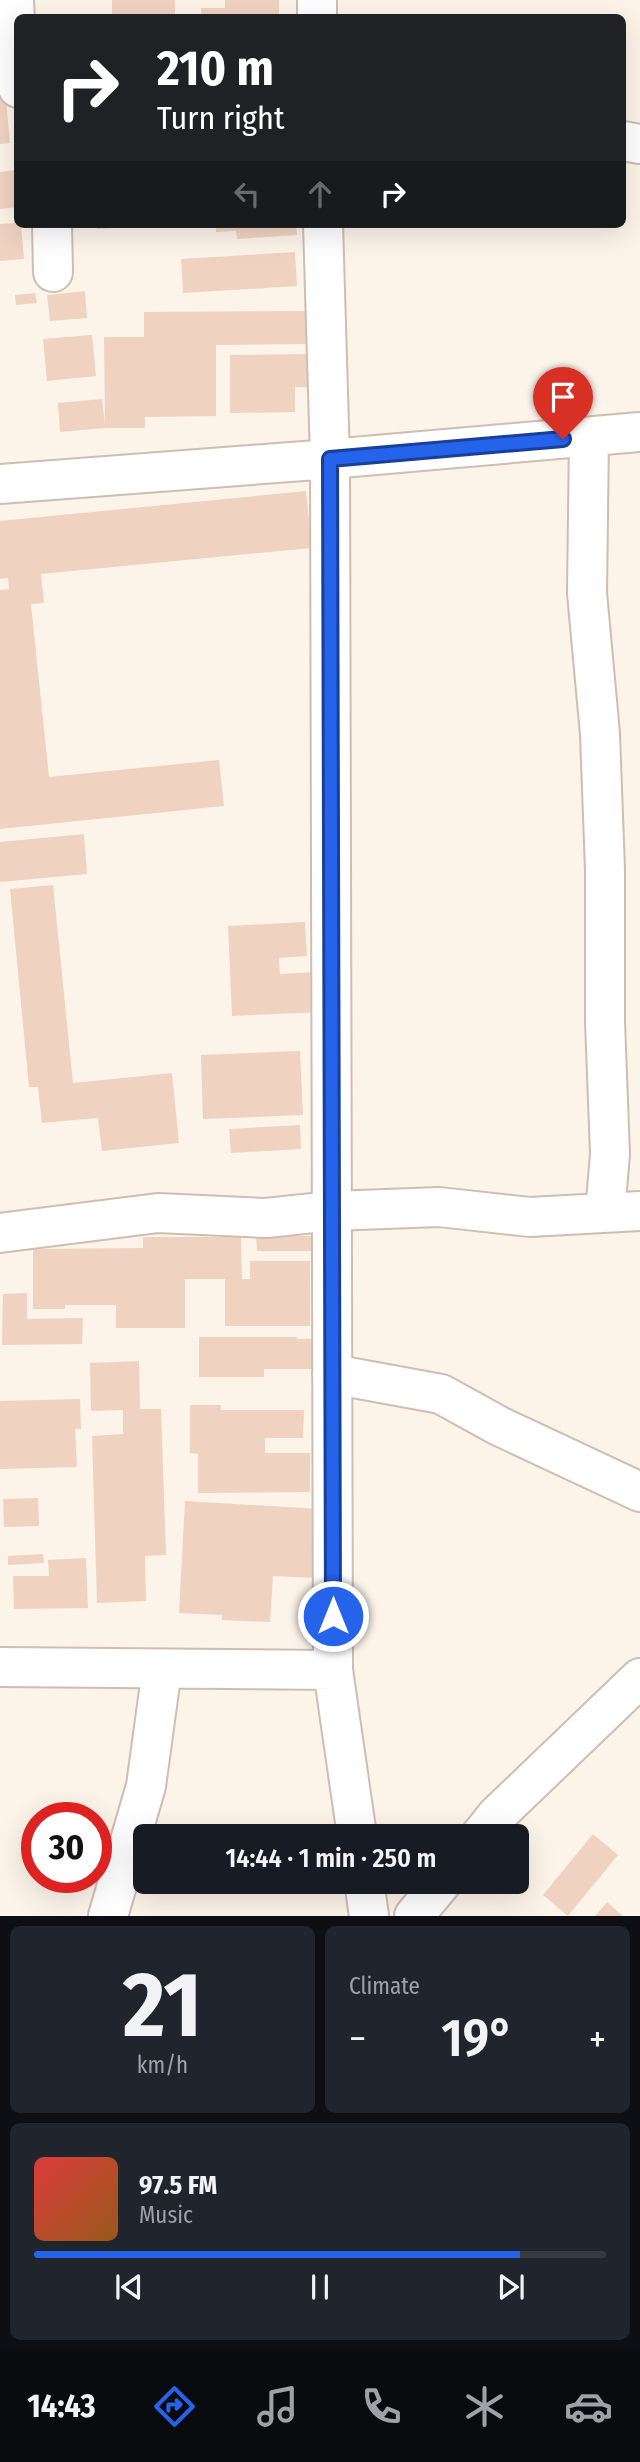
<!DOCTYPE html>
<meta charset="utf-8">
<style>
:root{--surface:#171b24;--page:#20242c;--text:#f1f3f6;--muted:#9ea1a6;--line:#363941;--accent:#2563eb}
body{margin:0;font-family:"Fira Sans Condensed",sans-serif;background:var(--page);color:var(--text);height:100vh;display:flex;flex-direction:column;font-size:26px;white-space:nowrap}
*{box-sizing:border-box;margin:0}
p{font-size:23px;color:var(--muted)}
.icon{flex:none;width:38px;height:38px;fill:none;stroke:currentColor;stroke-width:2;stroke-linecap:round;stroke-linejoin:round}
.map{position:relative;height:1916px;overflow:hidden}
.drawer{display:flex;flex-direction:column;gap:10px;padding:10px;background:#0d0f14;flex:1}
.drawer>*{flex:none}
.hud{position:absolute;left:14px;top:14px;width:612px;height:214px;border-radius:10px;box-shadow:0 7px 28px #0002;background:#202124;color:#fff;overflow:hidden}
.speed{position:absolute;left:21px;top:1802px;display:flex;gap:14px;font-size:35px;font-weight:700;text-align:center}
.speed>*{display:grid;place-content:center;width:91px;height:91px;border-radius:50%;background:var(--surface);box-shadow:0 7px 28px #0002;line-height:1}
.speed .limit{border:10px solid #d22;background:#fff;color:#111}
.pin{position:absolute;display:grid;place-items:center;width:60px;height:60px;color:#fff;margin:-72px -30px;border-radius:50% 50% 50% 0;rotate:-45deg;box-shadow:0 0 7px #0007}
.pin .icon{rotate:45deg}
.me{position:absolute;width:77px;margin:-38px;rotate:0deg;stroke-linejoin:round;filter:drop-shadow(0 0 5px #0008)}
.turn{display:flex;align-items:center;gap:24px;height:147px;padding:0 28px;font-size:32px}
.turn .icon{width:91px;height:91px;stroke-width:2.5}
.turn b{display:block;font-size:49px;line-height:60px}
.lanes{display:flex;align-items:center;height:66px;padding:0 28px;background:#0003;justify-content:center;gap:35px;direction:ltr}
.lanes .off{opacity:.35}
.big{font-size:52px;font-weight:600;line-height:1.1}
.drawer .tile{flex:1;display:flex;flex-direction:column;justify-content:center;gap:10px;min-width:0;padding:0 24px;border-radius:10px;background:var(--page)}
.drawer .dial{align-items:center;gap:0}
.dial b{font-size:91px;line-height:1}
.song{display:flex;align-items:center;gap:21px}
.cover{width:84px;height:84px;border-radius:10px;background:linear-gradient(135deg,hsl(0 70% 55%),hsl(30 70% 35%))}
.played{height:7px;border-radius:4px;background:linear-gradient(90deg,var(--accent) 85%,var(--line) 85%)}
.keys{display:flex;justify-content:space-around;direction:ltr}
.heat{display:flex;justify-content:space-between;align-items:center;font-size:38px;direction:ltr}
.drawer .tiles{flex:1;display:grid;gap:10px;grid-template-columns:1fr 1fr}
.tile:last-child{grid-column:span 2}
.trip{position:absolute;left:133px;top:1824px;width:396px;height:70px;border-radius:10px;background:var(--surface);box-shadow:0 7px 28px #0002;font-weight:600;line-height:70px;text-align:center}
.menu{display:flex;height:112px;justify-content:space-around;align-items:center;background:#090b0e;color:var(--muted)}
.menu .icon{width:49px;height:49px}
.menu .current{color:var(--accent)}
.menu b{font-size:32px;color:var(--text)}
.map>svg:first-child{display:block}
.building{fill:#f0d2c1}
.lines{fill:none;stroke-linecap:round;stroke-linejoin:round}
.minor-casing{stroke:#d0bdb1;stroke-width:42}
.minor{stroke:#fff;stroke-width:38}
.route-casing{stroke:#184099;stroke-width:18}
.route{stroke:#2563eb;stroke-width:12}
</style>
<div class="map">
<svg width="640" height="1916" viewBox="0 0 640 1916">
<rect width="100%" height="100%" fill="#fcf3e9"/>
<!-- building -->
<path class="building" d="M112,0H175V18H87V14H112Z
M225,0H279V18H202L201,8H225Z
M0,88H5L10,143L0,144Z
M15,170L18,207L0,209V172Z
M18,223L21,224L24,259L0,261V224Z
M97,224H143V226L97,229Z
M216,224H296L297,235L237,239L236,231L216,232Z
M295,252L297,286L183,293L181,259Z
M85,291L87,318L50,321L47,295Z
M35,293L37,303L16,305L15,295Z
M311,311V344L216,345V416L145,417V428H105L60,432L58,403L102,399L105,424L104,337H144V312Z
M92,335L96,376L47,381L43,339Z
M313,354V387H295V412L230,413V355Z
M306,491L312,548L41,574L44,603L31,604L49,777L219,760L224,806L0,829V590L9,589L8,578L0,579V521Z
M84,834L87,874L0,882V842Z
M53,885L73,1083L172,1073L179,1143L102,1151L98,1118L42,1123L38,1087H29L10,889Z
M305,922L307,956L279,958L280,974L319,972L321,1012L232,1016L228,926Z
M300,1051L303,1115L203,1119L201,1055Z
M300,1125L301,1149L231,1153L229,1129Z
M256,1236H324V1251H257Z
M143,1237H241L242,1279H250V1261H310V1326H225V1279H185V1328H116V1305H65V1309H33V1249L143,1248Z
M27,1293V1319L83,1318L82,1344L2,1345L3,1294Z
M199,1337H297V1339H318V1369H264V1377H199Z
M139,1361L140,1409H161L166,1555L145,1556L146,1601L97,1603L92,1436L123,1434V1410L91,1411L90,1363Z
M80,1399L81,1429H75L77,1467L0,1469V1401Z
M190,1405H221V1410H304L303,1438H265V1453H310V1492L198,1493V1454L190,1453Z
M38,1498L39,1526L4,1527L3,1499Z
M185,1501L320,1509L316,1578L273,1576L270,1622L222,1620V1615L179,1613Z
M43,1554L44,1563L8,1565V1556Z
M86,1558L88,1608L14,1609L13,1576H49L48,1560Z
M593,1834L618,1855L568,1916L543,1895Z
M607,1902L623,1916H595Z"/>
<g class="lines">
<defs>
<path id="minor" d="M14,0L18,88
M317,0V18
M623,141L640,144
M52,224L53,272
M323,224L330,459L333,1670L357,1836
M589,437L587,593L600,734L605,870V1022L610,1154L605,1213
M0,484L330,459L640,432
M0,1233L158,1213L266,1218L332,1211L439,1207L530,1217L640,1211
M332,1374L441,1394L499,1426L640,1492
M0,1667L333,1670
M480,1836L496,1816L640,1678
M364,1881L369,1916
M108,1916L146,1786L162,1669
M414,1916L443,1881"/>
</defs>
<!-- minor casing -->
<use href="#minor" class="minor-casing"/>
<!-- minor -->
<use href="#minor" class="minor"/>
</g>
<g class="lines">
<defs>
<path id="route" d="M333,1616L330,459L563,439"/>
</defs>
<!-- route casing -->
<use href="#route" class="route-casing"/>
<!-- route -->
<use href="#route" class="route"/>
</g>
</svg>
<div class="speed"><div class="limit">30</div></div>
<div class="pin" style="left:563px;top:439px;background:#d93025"><svg class="icon" aria-label="arrive" viewBox="0 0 24 24"><path d="M6 21V4h12l-3 4 3 4H6"/></svg></div>
<svg class="me" style="left:333px;top:1616px" viewBox="-20 -20 40 40"><circle r="17" fill="#2563eb" stroke="#fff" stroke-width="3"/><path d="M0-11L8 9 0 5-8 9z" fill="#fff"/></svg>
<div class="trip">14:44 · 1 min · 250 m</div>
<div class="hud">
<div class="turn"><svg class="icon" aria-label="right" viewBox="0 0 24 24"><path d="M7 20v-9h11M14 6l5 5-5 5"/></svg><div><b>210 m</b>Turn right</div></div>
<div class="lanes"><svg class="icon off" aria-label="left" viewBox="0 0 24 24"><path d="M17 20v-9H6M10 6l-5 5 5 5"/></svg><svg class="icon off" aria-label="ahead" viewBox="0 0 24 24"><path d="M12 20V5M6 11l6-6 6 6"/></svg><svg class="icon" aria-label="right" viewBox="0 0 24 24"><path d="M7 20v-9h11M14 6l5 5-5 5"/></svg></div>
</div>
</div>
<section class="drawer">
<div class="tiles">
<div class="tile dial"><b>21</b><p>km/h</p></div>
<div class="tile"><p>Climate</p>
<div class="heat"><a>−</a><b class="big">19°</b><a>+</a></div>
</div>
<div class="tile">
<div class="song"><i class="cover"></i><div><b>97.5 FM</b><p>Music</p></div></div>
<div class="played"></div>
<div class="keys"><svg class="icon" aria-label="previous" viewBox="0 0 24 24"><path d="M18 5L8 12l10 7zM5 5v14"/></svg><svg class="icon" aria-label="pause" viewBox="0 0 24 24"><path d="M8 5v14M16 5v14"/></svg><svg class="icon" aria-label="next" viewBox="0 0 24 24"><path d="M6 5l10 7-10 7zM19 5v14"/></svg></div>
</div>
</div>
</section>
<nav class="menu">
<b>14:43</b>
<svg class="icon current" aria-label="directions" viewBox="0 0 24 24"><path d="M12 3l9 9-9 9-9-9zM9 14v-3h6M13 9l2 2-2 2"/></svg>
<svg class="icon" aria-label="music" viewBox="0 0 24 24"><path d="M9 18V5l10-2v13"/><circle cx="6" cy="18" r="3"/><circle cx="16" cy="16" r="3"/></svg>
<svg class="icon" aria-label="phone" viewBox="0 0 24 24"><path d="M5 4h4l2 5-3 2q2 4 5 5l2-3 5 2v4C11 20 4 13 5 4z"/></svg>
<svg class="icon" aria-label="climate" viewBox="0 0 24 24"><path d="M12 3v18M4 7l16 10M4 17L20 7"/></svg>
<svg class="icon" aria-label="car" viewBox="0 0 24 24"><path d="M5 17H2v-5l4-1 3-4h7l3 4 3 1v5h-3M9 17h6M6 11h13"/><circle cx="7" cy="17" r="2"/><circle cx="17" cy="17" r="2"/></svg>
</nav>
